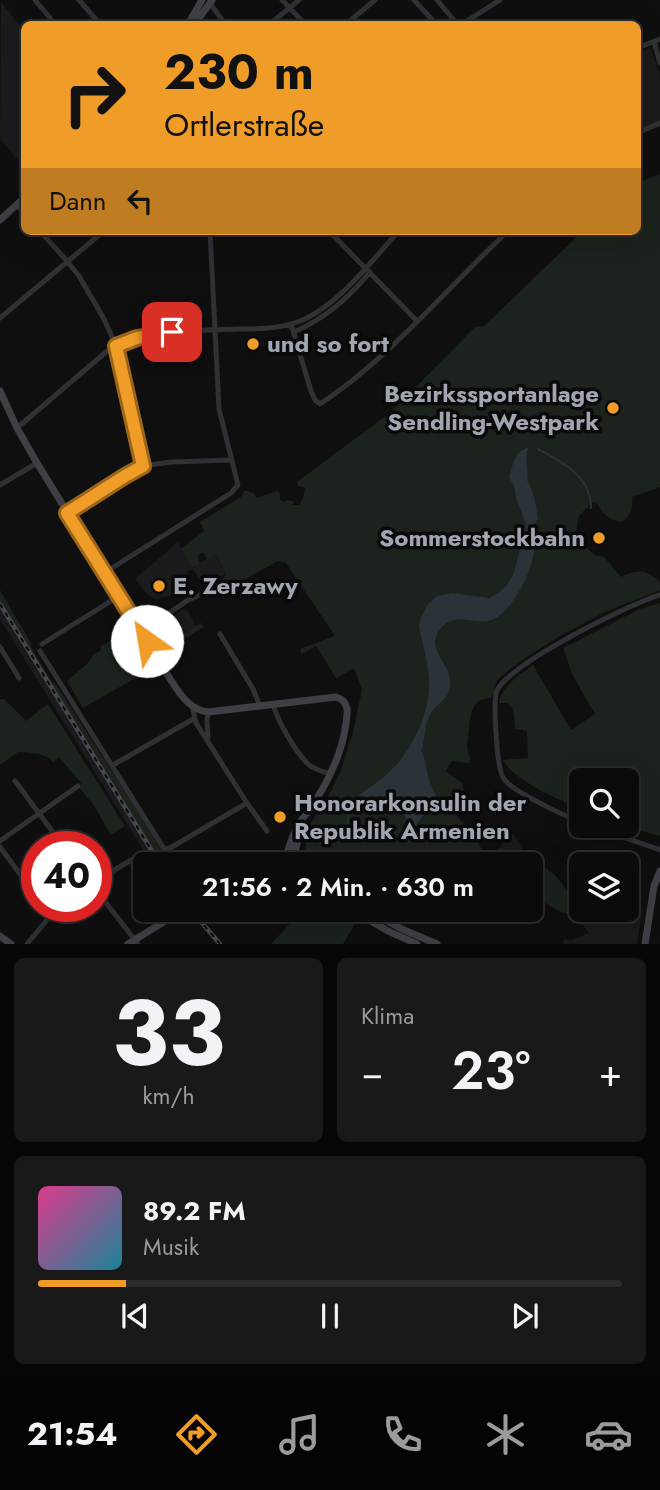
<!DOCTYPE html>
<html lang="de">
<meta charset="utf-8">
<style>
:root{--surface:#0b0b0c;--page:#19191a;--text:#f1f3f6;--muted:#9a9b9d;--line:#2b2b2d;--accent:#ef9c28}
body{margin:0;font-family:Jost,sans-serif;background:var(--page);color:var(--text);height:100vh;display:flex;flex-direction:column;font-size:26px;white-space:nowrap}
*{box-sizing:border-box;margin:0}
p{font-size:23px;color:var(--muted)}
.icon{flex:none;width:38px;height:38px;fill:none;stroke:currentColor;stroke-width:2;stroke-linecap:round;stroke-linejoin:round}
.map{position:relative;height:944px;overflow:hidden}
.side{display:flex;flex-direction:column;gap:14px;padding:14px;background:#060607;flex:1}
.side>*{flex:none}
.top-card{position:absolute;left:21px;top:21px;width:620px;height:214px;border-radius:10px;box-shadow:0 7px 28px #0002,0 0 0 2px var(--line);background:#ef9c28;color:#111;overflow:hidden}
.buttons{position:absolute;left:569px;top:768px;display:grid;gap:14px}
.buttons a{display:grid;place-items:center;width:70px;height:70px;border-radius:10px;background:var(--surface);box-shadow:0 7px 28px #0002,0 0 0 2px var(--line);font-size:35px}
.speed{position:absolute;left:21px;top:831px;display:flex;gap:14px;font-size:35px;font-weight:700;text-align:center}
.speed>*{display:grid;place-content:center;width:91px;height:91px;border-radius:50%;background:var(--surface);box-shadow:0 7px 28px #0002,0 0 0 2px var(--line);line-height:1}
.speed .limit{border:10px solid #d22;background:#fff;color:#111}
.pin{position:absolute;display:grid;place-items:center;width:60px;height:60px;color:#fff;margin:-30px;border-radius:14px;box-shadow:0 4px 10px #0006}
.me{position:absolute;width:77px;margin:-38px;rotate:328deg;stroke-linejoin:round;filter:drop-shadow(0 0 5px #0008)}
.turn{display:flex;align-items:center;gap:24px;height:147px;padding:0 28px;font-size:32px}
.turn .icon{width:91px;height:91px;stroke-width:2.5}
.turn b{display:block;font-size:49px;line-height:60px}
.then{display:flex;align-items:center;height:66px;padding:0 28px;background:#0003;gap:14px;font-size:26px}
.big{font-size:52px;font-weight:600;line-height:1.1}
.side .card{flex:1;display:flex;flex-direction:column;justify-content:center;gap:10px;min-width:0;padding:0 24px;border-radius:10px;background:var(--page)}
.side .dial{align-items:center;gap:0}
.dial b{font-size:91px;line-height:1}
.song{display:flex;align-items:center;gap:21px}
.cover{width:84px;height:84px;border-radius:10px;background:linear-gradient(135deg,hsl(330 70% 55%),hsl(190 70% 35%))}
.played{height:7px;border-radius:4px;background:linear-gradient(90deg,var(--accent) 15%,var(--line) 15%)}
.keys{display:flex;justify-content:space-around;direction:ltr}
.heat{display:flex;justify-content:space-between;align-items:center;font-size:38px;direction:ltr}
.side .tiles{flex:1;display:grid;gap:14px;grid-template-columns:1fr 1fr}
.card:last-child{grid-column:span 2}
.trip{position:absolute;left:133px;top:852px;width:410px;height:70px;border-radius:10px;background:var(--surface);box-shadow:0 7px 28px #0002,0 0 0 2px var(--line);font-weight:600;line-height:70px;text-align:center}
.tabs{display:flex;height:112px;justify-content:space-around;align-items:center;background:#040405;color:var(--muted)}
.tabs .icon{width:49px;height:49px}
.tabs .active{color:var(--accent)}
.tabs b{font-size:32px;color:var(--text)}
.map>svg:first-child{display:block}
.built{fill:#1b1b1d}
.green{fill:#1b231c}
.water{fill:#293338}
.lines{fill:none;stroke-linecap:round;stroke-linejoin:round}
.stream{stroke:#293338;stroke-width:2}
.street{stroke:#303135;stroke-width:5}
.secondary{stroke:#3e4045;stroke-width:7}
.rail-casing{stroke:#47494e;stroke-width:4.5}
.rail{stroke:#0a0a0b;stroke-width:2;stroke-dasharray:5;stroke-linecap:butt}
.route-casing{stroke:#9b651a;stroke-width:18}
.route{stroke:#ef9c28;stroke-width:12}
.poi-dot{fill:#ef9c28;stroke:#0a0a0b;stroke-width:2.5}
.labels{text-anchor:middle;stroke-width:7;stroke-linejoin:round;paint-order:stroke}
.poi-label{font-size:24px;font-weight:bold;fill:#a0a7b1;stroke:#0a0a0b;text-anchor:start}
</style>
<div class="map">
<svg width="660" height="944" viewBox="0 0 660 944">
<rect width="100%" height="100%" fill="#0f0f10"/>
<!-- built -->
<path class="built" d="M1,2L24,31V167L0,139Z
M651,48L660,75V121L637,132V53Z
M178,542L192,567L215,554L226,574L203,585L193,569L187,572L189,577L183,580L182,579L176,585L179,590L169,596L156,599L148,595L135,579Z
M0,601L162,864H152L38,681L0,619Z
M186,608L196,626L172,642L161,624Z
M509,832L515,836L521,846L522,855L521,864H492L489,859V856L500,848Z
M627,908L642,911L637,944H563L564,939L572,940L589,933L577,918L587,910H602L608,918L620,910H626Z"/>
<!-- green -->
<path class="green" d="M660,174V487L632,497C633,507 631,516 622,522C609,520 602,514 597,503L592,502L579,516L576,532L580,542L588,549L595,555L604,557L621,577C639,569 645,569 660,582V590L605,612L560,636L519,662L497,680L491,698C467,699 471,721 468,737C467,746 466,750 471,758L469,763L452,761L446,771C452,778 465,780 463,791L454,798L452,810L478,841L488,864H411L387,855L382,856L369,864H307L304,854L309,826L332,789L341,770L353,732L362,690L354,668L336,678L316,646L302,654L300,650L302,648L335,636L286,563L278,561L218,594L213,585L223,579L226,574L216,555L207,559L203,552L197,556L200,563L192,567L181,549L204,531L200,522L242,496L244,491H248L255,494L256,498L278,491L280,495V500L285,502L287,500L293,501V505H299L303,498L305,488L298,486L297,482L391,412L475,327L484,326L583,231H637V183Z
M0,590L31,643V647L52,682L55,683L172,864H162L145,837L0,601Z
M660,603V836L625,826H626V780H581V809C560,801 513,780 503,760L528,758L527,731L515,729L513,709L508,703H499C502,685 520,675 533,665L571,730L595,714L573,676L563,648L640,609Z
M201,623L204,627L174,645L176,648L165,655L149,631L161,624L172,641Z
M129,629L153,668L83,708L67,681L88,663L93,655L101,650L100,647Z
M0,699H4L26,721L48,704L125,826L111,835L93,804L80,789L81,783L59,757L53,762C45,752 30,753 18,752L0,765Z
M545,868C562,876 566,895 581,906V910L585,912L577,918L574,913C558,916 544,900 530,892V870Z
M300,910H337L356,922L343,944H271L300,913Z"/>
<!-- water -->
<path class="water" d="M526,448L529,449L527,451C525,461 529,473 527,480C534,492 536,505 538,519L534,525C542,552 519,606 494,619C476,628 454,608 439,631C426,648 449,663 450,680C452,699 438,701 430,715C423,727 426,739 421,750C426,759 426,770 429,780C432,788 437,795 438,802L425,812L414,829L410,830C406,809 388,790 365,798C360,800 354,804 351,808C349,813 349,820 348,825H347C350,793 363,795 385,776C408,756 426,723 429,691C431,672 423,646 419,627L421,617L428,604L437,596L452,593L489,598L500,592L507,585L514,573L526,524L516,498L514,485L509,478C512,467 514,453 526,448Z"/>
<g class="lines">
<!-- stream -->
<path class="stream" d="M538,449C562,462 591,476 591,508
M347,825C349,833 351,840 360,841"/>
<!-- street -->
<path class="street" d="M35,0L55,24
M79,0L100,24
M282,0L305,24
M414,0L436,24
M437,0L457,24
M210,3L225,24
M270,24L299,0
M346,24L375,0
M462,24L500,0
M654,42L660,63
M637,48L660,39
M637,133L660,123
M17,205L24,213
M40,231L67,261L79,276L104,319L116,346L121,367L143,466
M329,231L417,321
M0,318L104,231
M291,324L311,391L315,400L320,404C391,357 446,289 508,231
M294,332C324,319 349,298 370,272
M17,428L106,352C145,329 192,331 237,329C260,329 283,329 305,319C343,300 371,261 399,231
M0,485L37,463
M67,513L143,466L171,462L232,460
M104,573L231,493L238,485L219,409L210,231
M141,632L188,600L204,593
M220,634L253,689L260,706
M42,644L119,596
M0,647L19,678
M40,651L163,847L167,849L170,848L247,803
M273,704C277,720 296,753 308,764C314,770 323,771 330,774
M192,706L196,723L247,803L267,831
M208,738L207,721L208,712
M113,765L195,718
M15,781L64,847
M581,822C565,816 513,792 504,779C496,769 494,706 496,692C510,663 627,605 660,595
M591,826L660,850
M0,841L78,786
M0,847L37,897
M96,881L138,856
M96,890L138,944
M44,906L51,915
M27,944L51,915L61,906"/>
<!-- secondary -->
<path class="secondary" d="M188,24L202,0
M195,24L212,0
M0,220L24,198
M0,391L17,428L37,463L172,682C181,696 191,710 208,712L336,697C349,701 348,711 346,723C342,755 326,786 308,812C305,816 301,820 298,825C292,836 289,848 285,860L286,864
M292,864L301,828
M352,910L388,931L417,944
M366,910L404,930L437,944
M0,936L11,944
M128,944L183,910
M645,944L654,886L660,871"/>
<defs>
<path id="rail" d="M0,604L160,864
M191,910L220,944"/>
</defs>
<!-- rail casing -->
<use href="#rail" class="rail-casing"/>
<!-- rail -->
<use href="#rail" class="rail"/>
</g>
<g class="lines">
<defs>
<path id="route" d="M147,641L67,513L125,476L143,466L116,346L137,338L172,332"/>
</defs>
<!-- route casing -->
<use href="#route" class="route-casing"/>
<!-- route -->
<use href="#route" class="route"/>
</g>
<!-- markers -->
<g class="poi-dot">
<circle cx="253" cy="344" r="7"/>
<circle cx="613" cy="408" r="7"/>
<circle cx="599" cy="538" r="7"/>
<circle cx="159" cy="586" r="7"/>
<circle cx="280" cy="817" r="7"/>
</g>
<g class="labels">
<!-- poi labels -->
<g class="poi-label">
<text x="267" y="352">und so fort</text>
<text x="599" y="402" text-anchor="end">Bezirkssportanlage<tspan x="599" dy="28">Sendling-Westpark</tspan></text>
<text x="585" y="546" text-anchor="end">Sommerstockbahn</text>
<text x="173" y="594">E. Zerzawy</text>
<text x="294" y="811">Honorarkonsulin der<tspan x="294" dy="28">Republik Armenien</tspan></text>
</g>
</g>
</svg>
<div class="buttons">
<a><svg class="icon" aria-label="search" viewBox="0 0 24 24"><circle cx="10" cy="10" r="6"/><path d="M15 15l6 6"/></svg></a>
<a><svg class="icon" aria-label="layers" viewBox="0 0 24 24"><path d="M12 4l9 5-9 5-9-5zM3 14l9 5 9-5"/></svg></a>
</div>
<div class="speed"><div class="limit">40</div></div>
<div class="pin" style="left:172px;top:332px;background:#d93025"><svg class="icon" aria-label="arrive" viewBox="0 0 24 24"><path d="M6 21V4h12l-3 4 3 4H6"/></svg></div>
<svg class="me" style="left:147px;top:641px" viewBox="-20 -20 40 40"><circle r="19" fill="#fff"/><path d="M0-13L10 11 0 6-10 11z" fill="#ef9c28"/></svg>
<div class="trip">21:56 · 2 Min. · 630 m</div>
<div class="top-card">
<div class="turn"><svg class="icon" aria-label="right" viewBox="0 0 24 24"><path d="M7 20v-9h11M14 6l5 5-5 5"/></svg><div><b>230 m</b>Ortlerstraße</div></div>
<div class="then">Dann<svg class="icon" aria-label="left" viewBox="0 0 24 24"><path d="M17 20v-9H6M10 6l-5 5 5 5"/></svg></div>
</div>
</div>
<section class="side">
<div class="tiles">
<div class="card dial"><b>33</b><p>km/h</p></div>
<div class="card"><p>Klima</p>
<div class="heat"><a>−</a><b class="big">23°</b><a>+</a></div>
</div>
<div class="card">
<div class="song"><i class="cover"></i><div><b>89.2 FM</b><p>Musik</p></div></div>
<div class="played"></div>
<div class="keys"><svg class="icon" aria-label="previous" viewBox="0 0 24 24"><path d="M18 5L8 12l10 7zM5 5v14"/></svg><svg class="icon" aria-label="pause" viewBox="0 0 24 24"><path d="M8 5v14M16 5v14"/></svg><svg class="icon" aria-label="next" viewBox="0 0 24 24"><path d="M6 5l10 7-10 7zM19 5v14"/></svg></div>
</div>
</div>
</section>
<nav class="tabs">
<b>21:54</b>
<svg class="icon active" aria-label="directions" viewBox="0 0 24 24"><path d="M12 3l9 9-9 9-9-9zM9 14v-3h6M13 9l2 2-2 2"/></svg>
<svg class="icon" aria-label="music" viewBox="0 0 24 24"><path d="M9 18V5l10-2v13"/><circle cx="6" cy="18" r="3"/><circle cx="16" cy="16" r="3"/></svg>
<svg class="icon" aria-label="phone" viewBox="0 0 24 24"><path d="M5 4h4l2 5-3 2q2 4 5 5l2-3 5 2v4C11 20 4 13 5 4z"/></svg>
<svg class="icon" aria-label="climate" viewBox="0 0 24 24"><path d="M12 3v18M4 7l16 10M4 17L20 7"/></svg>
<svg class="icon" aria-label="car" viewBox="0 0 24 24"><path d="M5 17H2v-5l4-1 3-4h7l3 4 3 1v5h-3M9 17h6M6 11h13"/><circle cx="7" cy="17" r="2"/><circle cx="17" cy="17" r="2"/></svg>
</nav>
